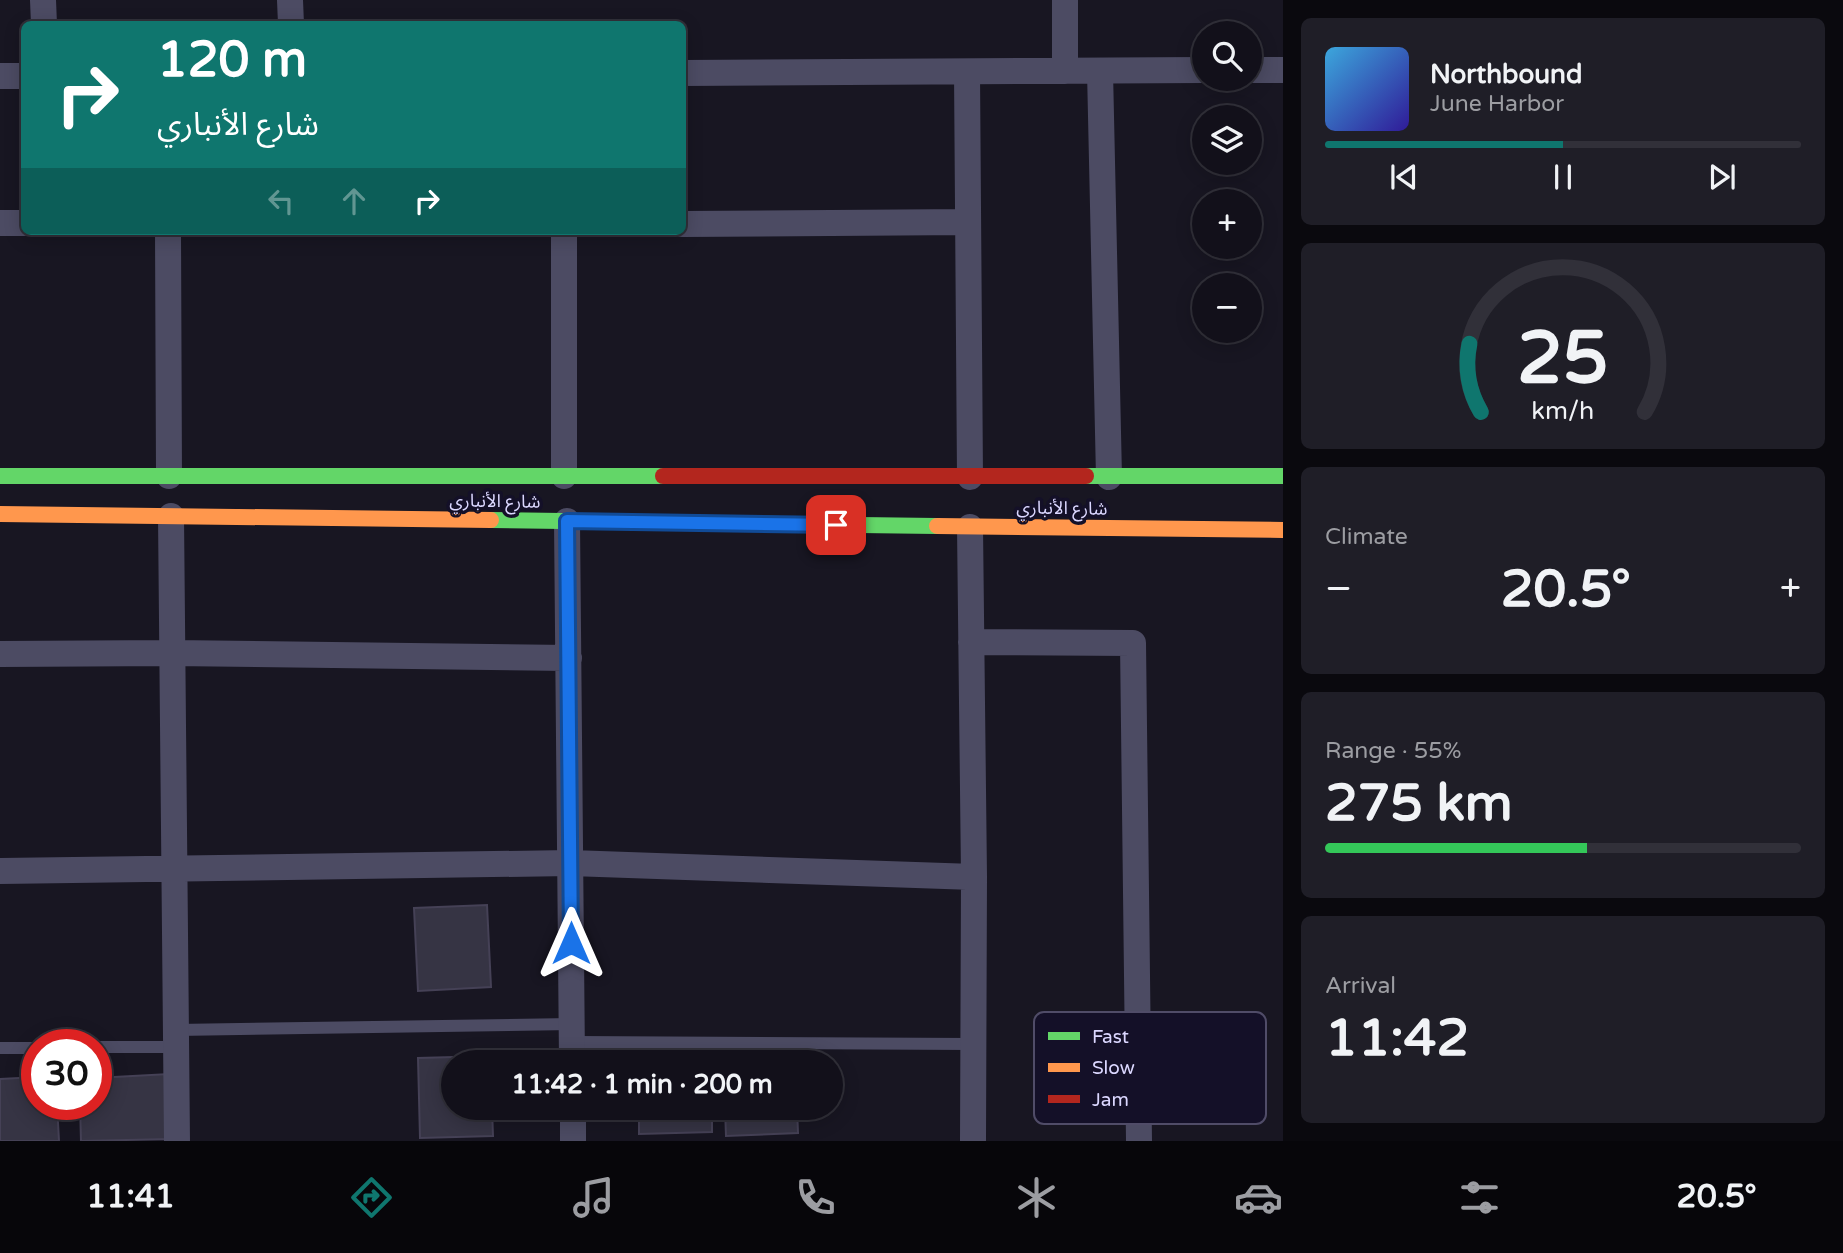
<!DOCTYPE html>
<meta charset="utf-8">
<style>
:root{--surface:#12101a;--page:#1f1e27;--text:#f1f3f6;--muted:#9c9da2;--line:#313039;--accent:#0f766e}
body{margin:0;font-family:"Varela Round","Noto Sans Arabic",sans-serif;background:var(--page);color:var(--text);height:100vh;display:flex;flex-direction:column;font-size:26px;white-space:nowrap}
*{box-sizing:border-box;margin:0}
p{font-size:23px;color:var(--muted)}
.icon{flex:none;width:38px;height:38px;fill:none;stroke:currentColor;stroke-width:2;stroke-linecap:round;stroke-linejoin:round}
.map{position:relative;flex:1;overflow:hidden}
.sheet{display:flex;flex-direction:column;gap:18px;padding:18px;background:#0a090e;width:560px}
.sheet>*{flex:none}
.guide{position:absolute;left:21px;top:21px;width:665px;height:214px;border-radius:10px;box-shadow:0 4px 18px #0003,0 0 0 2px var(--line);background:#0f766e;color:#fff;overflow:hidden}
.controls{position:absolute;left:1192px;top:21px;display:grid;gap:14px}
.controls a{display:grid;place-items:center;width:70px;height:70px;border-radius:50%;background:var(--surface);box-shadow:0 4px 18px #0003,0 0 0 2px var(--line);font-size:35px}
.speed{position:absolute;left:21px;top:1029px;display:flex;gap:14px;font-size:35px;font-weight:700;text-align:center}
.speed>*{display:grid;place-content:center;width:91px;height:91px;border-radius:50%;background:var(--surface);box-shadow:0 4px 18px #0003,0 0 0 2px var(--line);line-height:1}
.speed .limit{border:10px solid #d22;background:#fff;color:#111}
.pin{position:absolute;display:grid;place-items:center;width:60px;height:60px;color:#fff;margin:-30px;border-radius:14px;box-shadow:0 4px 10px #0006}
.me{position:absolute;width:77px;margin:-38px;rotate:0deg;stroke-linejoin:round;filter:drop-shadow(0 0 5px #0008)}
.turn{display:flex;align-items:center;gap:24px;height:147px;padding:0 21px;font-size:32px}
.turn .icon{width:91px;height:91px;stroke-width:2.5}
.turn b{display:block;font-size:49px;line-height:60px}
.lanes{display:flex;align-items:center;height:66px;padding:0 21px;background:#0003;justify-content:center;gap:35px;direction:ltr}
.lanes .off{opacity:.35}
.big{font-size:52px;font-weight:800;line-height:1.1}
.sheet .tile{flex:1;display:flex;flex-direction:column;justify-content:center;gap:10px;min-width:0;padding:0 24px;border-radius:10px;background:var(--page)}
.sheet .dial{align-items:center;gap:0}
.dial svg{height:182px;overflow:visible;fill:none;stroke:var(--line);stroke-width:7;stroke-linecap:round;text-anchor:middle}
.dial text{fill:var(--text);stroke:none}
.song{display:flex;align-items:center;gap:21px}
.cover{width:84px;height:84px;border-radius:10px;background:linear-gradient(135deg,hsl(200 70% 55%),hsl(250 70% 35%))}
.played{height:7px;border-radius:4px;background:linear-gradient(90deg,var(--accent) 50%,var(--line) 50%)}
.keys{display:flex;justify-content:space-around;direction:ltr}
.heat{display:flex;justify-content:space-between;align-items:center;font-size:38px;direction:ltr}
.charge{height:10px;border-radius:5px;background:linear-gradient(90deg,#34c759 55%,var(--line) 0)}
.trip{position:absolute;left:441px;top:1050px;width:402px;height:70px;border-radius:35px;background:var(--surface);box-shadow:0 4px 18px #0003,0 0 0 2px var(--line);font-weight:800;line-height:70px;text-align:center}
.menu{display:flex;height:112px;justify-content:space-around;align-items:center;background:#07060a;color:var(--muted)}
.menu .icon{width:49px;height:49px}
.menu .selected{color:var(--accent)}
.menu b{font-size:32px;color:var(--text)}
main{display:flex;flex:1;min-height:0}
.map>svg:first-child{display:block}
.building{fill:#363444;stroke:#454156;stroke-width:2}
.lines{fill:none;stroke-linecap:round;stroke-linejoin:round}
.lane{stroke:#4c4b63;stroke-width:12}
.street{stroke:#4c4b63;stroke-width:26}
.fast{stroke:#63d668;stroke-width:16}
.slow{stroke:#ff974d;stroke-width:16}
.jam{stroke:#b3261e;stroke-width:16}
.route-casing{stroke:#114b97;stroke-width:18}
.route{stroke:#1a73e8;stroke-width:12}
.labels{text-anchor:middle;stroke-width:7;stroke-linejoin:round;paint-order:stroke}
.street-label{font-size:18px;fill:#dbd7ff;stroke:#141028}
.key{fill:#141028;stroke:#504c68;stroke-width:2}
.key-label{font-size:19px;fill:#dbd7ff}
</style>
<main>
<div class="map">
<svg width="1283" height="1141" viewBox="0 0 1283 1141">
<rect width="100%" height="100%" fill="#181622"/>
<!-- building -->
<path class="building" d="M487,905L491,987L418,991L414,908Z
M491,1056V1062H453V1108H492L493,1136L420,1138L418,1058Z
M710,1057V1062H637V1059Z
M169,1074L172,1139L81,1141L80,1104H96V1078Z
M37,1077V1104H57L59,1141H0V1079Z
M639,1108H712V1132L639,1134Z
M725,1108H797L798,1133L726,1136Z"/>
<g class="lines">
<!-- lane -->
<path class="lane" d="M176,1030L572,1024
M572,1042L973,1044
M96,1047H176
M0,1048H37"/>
<!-- street -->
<path class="street" d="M43,0L44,24
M290,0L291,24
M1065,0V71
M1250,70H1283
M1100,71L1109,477
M967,72L970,477
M682,73L1204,70
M0,76H24
M0,223H24
M682,224L968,222
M168,231L169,476
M564,231V476
M171,516L177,1141
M567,521L572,1062
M970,527L974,877L973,1141
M971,642L1133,643L1139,1141
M0,654L172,653L569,658
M0,871L571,863L974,877
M573,1108V1141"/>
<!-- fast -->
<path class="fast" d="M0,476H663
M1086,476H1283
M491,520L937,526"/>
<!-- slow -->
<path class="slow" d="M0,514L491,520
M937,526L1283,530"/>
<!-- jam -->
<path class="jam" d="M663,476H1086"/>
</g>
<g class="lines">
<defs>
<path id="route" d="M571,943L567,521L836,525"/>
</defs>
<!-- route casing -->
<use href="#route" class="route-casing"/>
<!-- route -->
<use href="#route" class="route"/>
</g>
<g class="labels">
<!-- street labels -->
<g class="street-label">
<text transform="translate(495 501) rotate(1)" y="6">شارع الأنباري</text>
<text transform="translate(1062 508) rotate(1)" y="6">شارع الأنباري</text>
</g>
</g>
<!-- legend -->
<rect x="1034" y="1012" width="232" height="112" rx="10" class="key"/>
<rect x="1048" y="1032" width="32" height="8" fill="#63d668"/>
<rect x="1048" y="1063" width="32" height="9" fill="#ff974d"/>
<rect x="1048" y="1095" width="32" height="8" fill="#b3261e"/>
<g class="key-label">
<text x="1092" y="1043">Fast</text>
<text x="1092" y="1074">Slow</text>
<text x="1092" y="1106">Jam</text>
</g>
</svg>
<div class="controls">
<a><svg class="icon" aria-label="search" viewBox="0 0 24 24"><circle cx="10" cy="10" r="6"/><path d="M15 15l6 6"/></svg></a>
<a><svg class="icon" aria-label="layers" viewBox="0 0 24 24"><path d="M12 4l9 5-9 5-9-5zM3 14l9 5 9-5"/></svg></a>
<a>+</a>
<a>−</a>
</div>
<div class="speed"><div class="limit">30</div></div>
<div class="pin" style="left:836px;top:525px;background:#d93025"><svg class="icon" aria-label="arrive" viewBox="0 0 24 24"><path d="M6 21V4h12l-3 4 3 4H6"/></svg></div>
<svg class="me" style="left:571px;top:943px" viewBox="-20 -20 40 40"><path d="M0-17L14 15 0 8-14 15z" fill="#1a73e8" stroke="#fff" stroke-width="4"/></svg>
<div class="trip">11:42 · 1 min · 200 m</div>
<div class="guide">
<div class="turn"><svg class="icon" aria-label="right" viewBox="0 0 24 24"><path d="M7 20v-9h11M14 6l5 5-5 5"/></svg><div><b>120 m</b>شارع الأنباري</div></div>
<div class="lanes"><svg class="icon off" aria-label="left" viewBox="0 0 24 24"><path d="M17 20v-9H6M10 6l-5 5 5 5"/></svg><svg class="icon off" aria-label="ahead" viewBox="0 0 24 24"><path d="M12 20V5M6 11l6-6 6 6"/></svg><svg class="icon" aria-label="right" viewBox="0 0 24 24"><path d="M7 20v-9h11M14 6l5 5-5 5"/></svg></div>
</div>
</div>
<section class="sheet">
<div class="tile">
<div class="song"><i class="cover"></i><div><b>Northbound</b><p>June Harbor</p></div></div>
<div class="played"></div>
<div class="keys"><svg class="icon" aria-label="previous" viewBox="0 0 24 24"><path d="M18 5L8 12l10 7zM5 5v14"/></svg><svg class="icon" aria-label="pause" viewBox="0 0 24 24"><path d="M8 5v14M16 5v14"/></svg><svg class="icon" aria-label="next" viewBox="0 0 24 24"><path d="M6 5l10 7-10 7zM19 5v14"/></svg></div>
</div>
<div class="tile dial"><svg viewBox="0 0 100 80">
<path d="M14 69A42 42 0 1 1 86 69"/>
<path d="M14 69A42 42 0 0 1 9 39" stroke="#0f766e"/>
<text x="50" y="56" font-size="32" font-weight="700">25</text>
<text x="50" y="72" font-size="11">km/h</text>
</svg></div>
<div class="tile"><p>Climate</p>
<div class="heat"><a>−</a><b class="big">20.5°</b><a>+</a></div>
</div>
<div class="tile"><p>Range · 55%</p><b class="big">275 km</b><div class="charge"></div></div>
<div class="tile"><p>Arrival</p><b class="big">11:42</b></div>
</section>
</main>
<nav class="menu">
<b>11:41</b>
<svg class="icon selected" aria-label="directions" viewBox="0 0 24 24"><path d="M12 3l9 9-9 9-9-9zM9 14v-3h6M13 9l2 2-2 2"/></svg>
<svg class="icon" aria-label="music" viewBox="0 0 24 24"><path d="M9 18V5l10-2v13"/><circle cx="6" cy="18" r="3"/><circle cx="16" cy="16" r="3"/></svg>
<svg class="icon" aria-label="phone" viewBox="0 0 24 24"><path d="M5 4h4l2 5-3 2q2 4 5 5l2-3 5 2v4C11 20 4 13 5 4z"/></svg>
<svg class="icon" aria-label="climate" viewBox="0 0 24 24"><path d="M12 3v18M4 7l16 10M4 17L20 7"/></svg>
<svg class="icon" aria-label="car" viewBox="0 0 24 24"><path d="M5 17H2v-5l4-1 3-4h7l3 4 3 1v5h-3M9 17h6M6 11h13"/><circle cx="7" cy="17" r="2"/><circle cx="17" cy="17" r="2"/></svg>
<svg class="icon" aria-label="filters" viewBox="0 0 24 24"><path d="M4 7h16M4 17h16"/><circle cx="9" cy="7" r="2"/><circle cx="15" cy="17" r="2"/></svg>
<b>20.5°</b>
</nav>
